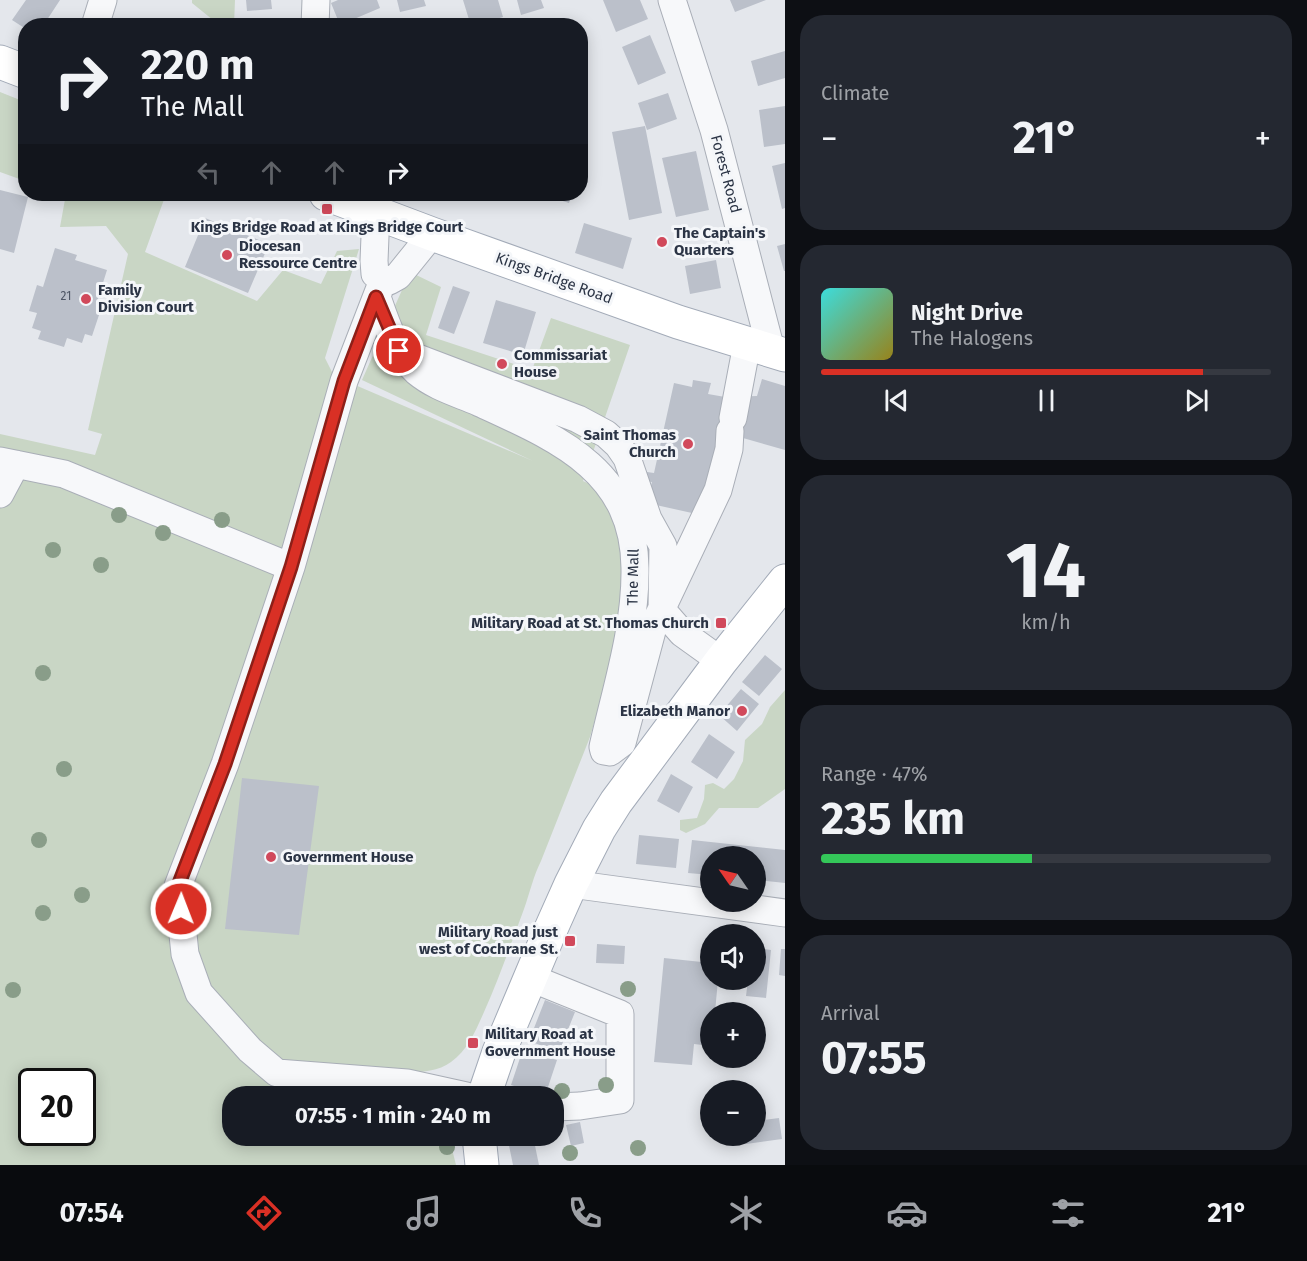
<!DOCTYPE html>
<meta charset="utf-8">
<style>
:root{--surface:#171b24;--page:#242831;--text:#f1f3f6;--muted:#9ea1a6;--line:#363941;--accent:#d93025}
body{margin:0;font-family:"Fira Sans",sans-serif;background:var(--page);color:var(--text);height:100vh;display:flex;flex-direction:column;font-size:22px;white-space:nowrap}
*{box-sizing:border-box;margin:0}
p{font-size:20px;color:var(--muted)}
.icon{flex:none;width:33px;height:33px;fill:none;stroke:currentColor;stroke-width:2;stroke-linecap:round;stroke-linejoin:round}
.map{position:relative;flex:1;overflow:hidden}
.panel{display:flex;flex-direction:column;gap:15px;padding:15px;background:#0d0f14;width:522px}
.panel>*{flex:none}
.guide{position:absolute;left:18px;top:18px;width:570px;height:183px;border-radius:24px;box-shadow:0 3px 15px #0003;background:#171b24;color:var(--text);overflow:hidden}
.needle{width:39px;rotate:304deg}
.controls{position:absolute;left:700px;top:846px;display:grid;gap:12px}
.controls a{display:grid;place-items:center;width:66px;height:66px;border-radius:50%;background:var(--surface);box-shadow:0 3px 15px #0003;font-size:30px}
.speed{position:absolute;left:18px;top:1068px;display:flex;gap:12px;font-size:30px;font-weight:700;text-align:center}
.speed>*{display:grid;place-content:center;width:78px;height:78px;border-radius:50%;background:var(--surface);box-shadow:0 3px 15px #0003;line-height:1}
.speed .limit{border:3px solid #111;border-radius:9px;background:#fff;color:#111}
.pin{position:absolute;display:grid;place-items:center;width:51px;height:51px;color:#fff;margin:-26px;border:3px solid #fff;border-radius:50%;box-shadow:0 2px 6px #0007}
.me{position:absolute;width:66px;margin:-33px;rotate:1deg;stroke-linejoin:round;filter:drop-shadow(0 0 4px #0008)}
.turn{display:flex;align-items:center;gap:21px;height:126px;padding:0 24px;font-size:27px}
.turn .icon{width:78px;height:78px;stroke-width:2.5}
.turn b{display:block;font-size:42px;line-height:51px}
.lanes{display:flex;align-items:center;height:57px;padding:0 24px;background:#0003;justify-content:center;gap:30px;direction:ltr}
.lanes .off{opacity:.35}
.big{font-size:45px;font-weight:700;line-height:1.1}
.panel .tile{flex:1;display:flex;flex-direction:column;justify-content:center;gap:9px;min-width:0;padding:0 21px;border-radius:24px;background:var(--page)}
.panel .dial{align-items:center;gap:0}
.dial b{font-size:78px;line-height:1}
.song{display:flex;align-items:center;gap:18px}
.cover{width:72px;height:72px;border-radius:9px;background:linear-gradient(135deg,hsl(180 70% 55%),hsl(50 70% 35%))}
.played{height:6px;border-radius:3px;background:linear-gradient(90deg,var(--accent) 85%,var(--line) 85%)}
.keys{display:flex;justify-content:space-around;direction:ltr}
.heat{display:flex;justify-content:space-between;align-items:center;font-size:33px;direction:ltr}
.charge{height:9px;border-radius:4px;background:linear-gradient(90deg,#34c759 47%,var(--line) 0)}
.trip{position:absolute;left:222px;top:1086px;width:342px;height:60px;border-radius:24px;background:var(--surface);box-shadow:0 3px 15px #0003;font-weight:700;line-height:60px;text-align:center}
.menu{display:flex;height:96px;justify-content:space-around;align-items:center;background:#090b0e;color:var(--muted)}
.menu .icon{width:42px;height:42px}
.menu .active{color:var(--accent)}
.menu b{font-size:27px;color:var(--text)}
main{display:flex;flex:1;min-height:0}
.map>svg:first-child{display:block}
.green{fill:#c9d6c5;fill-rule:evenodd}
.building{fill:#bbc0ca}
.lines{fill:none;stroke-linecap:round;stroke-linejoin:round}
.minor-casing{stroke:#a9aeb7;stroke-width:29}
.major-casing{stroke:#a3abb8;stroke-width:35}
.minor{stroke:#f7f8fa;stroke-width:27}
.major{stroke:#fff;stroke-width:33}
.tree{fill:#899d89}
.route-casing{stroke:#8d1f18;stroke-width:15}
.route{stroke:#d93025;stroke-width:10}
.poi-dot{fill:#d1495b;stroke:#f4f6f9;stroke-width:2}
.labels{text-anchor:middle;stroke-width:6;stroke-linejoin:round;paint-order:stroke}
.number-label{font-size:12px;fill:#4f5766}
.street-label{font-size:15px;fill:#2b3445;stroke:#f4f6f9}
.poi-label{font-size:15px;font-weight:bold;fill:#2b3445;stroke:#f4f6f9;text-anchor:start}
</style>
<main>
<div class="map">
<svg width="785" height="1165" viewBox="0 0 785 1165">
<rect width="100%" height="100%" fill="#e4e7ec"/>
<!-- green -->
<path class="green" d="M192,0H235L234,25H211L213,20L192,3Z
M0,92L25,102V181L0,172Z
M66,194H166L145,252L257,301L283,270L321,284L337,251L359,249L325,358L334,376L533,461L362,380L410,272L441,287L426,335L532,370L551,318L630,345L583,481L596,487L604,498L620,539L625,601L603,692L590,737L541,861C533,877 530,892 524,909C511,944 499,978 484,1012C476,1030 468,1050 451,1062C439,1071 422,1072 407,1073L408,1096H232V1136H446L451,1145L456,1165H0V434L95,455L102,434L88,430L128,254L106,226L60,227ZM32,1082H82V1132H32Z
M785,690V789L758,808H719L705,824L686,833L680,830V820L697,818L704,799L705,785L713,783L724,789L734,779L743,761L745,740L762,724L770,707Z"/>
<!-- building -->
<path class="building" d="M26,0H60L43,26H26V29L12,20Z
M246,0H271L272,9L247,11Z
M338,0H377L380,8L340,25L331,3Z
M397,0H424L426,6L400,12Z
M463,0H498L503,17L471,26Z
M517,0H541L544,8L521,15Z
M603,0H640L648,19L616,32Z
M730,0H766L735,12Z
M650,35L666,73L638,85L622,47Z
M785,51V78L758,86L751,61Z
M668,93L677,119L647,130L638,103Z
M785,106V144L764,147L759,110Z
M645,126L662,213L629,220L612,132Z
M696,151L709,210L676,217L662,158Z
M785,163V208L782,209L772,166Z
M0,190L28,197L14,253L0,249Z
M541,194H572L569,203Z
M205,218L269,244L248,293L185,267Z
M584,223L632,238L623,269L575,253Z
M785,244V271H784L777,246Z
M55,248L77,255L75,260L107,270L96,305L102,306L92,336L85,334L82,343L67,338L64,347L38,339L41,331L32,328L37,313L29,311L37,285L43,287Z
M716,260L721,288L690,294L685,266Z
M453,286L470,292L454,334L438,328Z
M496,300L536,312L523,355L483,343Z
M762,379L785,386V450L743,438L744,434L719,429L701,515L647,503L652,482L645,481L647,472L654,473L674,383L692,387L693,380L711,383L708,394L725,397L757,396Z
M765,655L782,669L759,696L742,682Z
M741,689L759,704L737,731L719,715Z
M709,734L735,752L717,779L691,762Z
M671,774L693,787L679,813L657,801Z
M242,778L319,786L299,935L225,929Z
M639,835L679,839L676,868L636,864Z
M692,840L785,850V883L756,880V856H711V875L688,873Z
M597,944L625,946L624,964L596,963Z
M756,948L771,950L766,998L746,996L748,980H756Z
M781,949H785V976L779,975Z
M664,958L711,963V980H718L715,1012H711V1046L694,1044L692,1065L654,1062Z
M545,1000L575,1012L559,1052L529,1041Z
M523,1049L557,1060L545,1096L511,1085Z
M779,1118L782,1139L746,1144L745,1136H756V1121Z
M580,1122L584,1143L571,1146L566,1125Z
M507,1136H533L539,1165H513Z"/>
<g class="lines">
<defs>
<path id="minor" d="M672,0L714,130L771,350
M95,26L103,0
M315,26L316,0
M376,212L374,261L375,274L383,280L344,381L291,567L225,764L178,886L185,954L199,993L250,1050L277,1073L407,1083L466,1096
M383,280L389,281L398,276L432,234
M377,297C386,323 395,352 417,372C435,387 457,393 478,402C556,438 634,469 635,568C636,628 616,689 603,747L604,751L610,752L622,743L653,627L718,490L729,449L730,431
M410,355L578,419L606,434L618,445L627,458L648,519L663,546L662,610L682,633L721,661
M733,418L747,344
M0,461L64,474L291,567
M0,494L16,464
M571,884L785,913
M531,978L620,1014V1100L580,1106L554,1107"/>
<path id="major" d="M0,62L26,72
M326,194L432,234L678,322L785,355
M484,1096L499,1052L550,931L571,884L599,829L616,802L721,661L785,581
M479,1136L482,1165"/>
</defs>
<!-- minor casing -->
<use href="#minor" class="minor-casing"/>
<!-- major casing -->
<use href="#major" class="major-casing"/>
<!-- minor -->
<use href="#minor" class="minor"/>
<!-- major -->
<use href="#major" class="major"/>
</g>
<!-- trees -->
<g class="tree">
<circle cx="119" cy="515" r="8"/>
<circle cx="222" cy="520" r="8"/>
<circle cx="163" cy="533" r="8"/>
<circle cx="53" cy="550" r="8"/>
<circle cx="101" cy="565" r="8"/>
<circle cx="43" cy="673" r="8"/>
<circle cx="64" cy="769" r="8"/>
<circle cx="39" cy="840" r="8"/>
<circle cx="82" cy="895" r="8"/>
<circle cx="43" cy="913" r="8"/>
<circle cx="628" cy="989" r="8"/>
<circle cx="13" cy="990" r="8"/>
<circle cx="606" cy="1085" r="8"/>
<circle cx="562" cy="1091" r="8"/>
<circle cx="447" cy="1147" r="8"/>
<circle cx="638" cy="1148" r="8"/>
<circle cx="570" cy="1153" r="8"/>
</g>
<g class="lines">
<defs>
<path id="route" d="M181,909L178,886L225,764L291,567L344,381L376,297L399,351"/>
</defs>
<!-- route casing -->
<use href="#route" class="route-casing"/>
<!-- route -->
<use href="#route" class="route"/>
</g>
<!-- markers -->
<g class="poi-dot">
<rect x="321" y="203" width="12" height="12" rx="3"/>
<circle cx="662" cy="242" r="6"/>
<circle cx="227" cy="255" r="6"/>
<circle cx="86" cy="299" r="6"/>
<circle cx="502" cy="364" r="6"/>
<circle cx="688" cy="444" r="6"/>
<rect x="715" y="617" width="12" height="12" rx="3"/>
<circle cx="742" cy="711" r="6"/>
<circle cx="271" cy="857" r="6"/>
<rect x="564" y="935" width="12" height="12" rx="3"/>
<rect x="467" y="1037" width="12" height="12" rx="3"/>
</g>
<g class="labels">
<!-- number labels -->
<g class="number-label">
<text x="66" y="300">21</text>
</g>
<!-- street labels -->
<g class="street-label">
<text transform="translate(726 174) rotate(75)" y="5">Forest Road</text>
<text transform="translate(554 278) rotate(20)" y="5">Kings Bridge Road</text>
<text transform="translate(633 577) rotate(-89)" y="5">The Mall</text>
</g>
<!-- poi labels -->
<g class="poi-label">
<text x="327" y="232" text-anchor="middle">Kings Bridge Road at Kings Bridge Court</text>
<text x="674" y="238">The Captain's<tspan x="674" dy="17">Quarters</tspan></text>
<text x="239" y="251">Diocesan<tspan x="239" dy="17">Ressource Centre</tspan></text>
<text x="98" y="295">Family<tspan x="98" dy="17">Division Court</tspan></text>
<text x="514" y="360">Commissariat<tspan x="514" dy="17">House</tspan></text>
<text x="676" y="440" text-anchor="end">Saint Thomas<tspan x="676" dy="17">Church</tspan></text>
<text x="709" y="628" text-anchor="end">Military Road at St. Thomas Church</text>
<text x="730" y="716" text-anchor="end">Elizabeth Manor</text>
<text x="283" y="862">Government House</text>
<text x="558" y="937" text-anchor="end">Military Road just<tspan x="558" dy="17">west of Cochrane St.</tspan></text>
<text x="485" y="1039">Military Road at<tspan x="485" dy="17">Government House</tspan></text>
</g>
</g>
</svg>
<div class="controls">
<a><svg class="needle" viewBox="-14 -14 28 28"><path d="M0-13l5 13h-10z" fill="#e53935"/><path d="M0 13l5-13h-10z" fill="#9ea1a6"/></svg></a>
<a><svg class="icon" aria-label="sound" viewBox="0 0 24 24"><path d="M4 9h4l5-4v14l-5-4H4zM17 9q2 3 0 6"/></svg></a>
<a>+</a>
<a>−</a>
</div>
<div class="speed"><div class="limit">20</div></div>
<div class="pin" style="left:399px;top:351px;background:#d93025"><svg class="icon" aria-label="arrive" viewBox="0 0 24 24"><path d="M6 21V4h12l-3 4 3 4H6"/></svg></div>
<svg class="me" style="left:181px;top:909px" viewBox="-20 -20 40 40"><circle r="17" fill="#d93025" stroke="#fff" stroke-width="3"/><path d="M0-11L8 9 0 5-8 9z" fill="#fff"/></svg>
<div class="trip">07:55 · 1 min · 240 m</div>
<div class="guide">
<div class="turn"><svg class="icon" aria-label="right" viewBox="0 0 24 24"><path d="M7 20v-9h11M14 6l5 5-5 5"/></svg><div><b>220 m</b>The Mall</div></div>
<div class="lanes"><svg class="icon off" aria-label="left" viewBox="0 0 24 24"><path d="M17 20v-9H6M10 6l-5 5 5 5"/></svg><svg class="icon off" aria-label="ahead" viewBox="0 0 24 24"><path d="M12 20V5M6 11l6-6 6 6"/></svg><svg class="icon off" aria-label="ahead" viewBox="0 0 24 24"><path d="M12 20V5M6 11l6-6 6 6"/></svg><svg class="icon" aria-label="right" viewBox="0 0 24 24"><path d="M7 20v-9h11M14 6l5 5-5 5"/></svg></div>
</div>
</div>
<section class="panel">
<div class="tile"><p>Climate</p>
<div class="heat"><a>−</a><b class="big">21°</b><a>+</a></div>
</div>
<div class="tile">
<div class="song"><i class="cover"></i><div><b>Night Drive</b><p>The Halogens</p></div></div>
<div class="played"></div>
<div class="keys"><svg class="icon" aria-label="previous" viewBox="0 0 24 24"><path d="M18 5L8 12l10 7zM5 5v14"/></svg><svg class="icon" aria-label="pause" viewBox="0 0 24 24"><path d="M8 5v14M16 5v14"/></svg><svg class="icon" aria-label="next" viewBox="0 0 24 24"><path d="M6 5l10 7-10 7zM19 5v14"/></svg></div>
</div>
<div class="tile dial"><b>14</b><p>km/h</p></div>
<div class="tile"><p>Range · 47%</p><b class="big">235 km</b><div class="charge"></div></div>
<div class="tile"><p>Arrival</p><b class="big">07:55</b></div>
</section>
</main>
<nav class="menu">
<b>07:54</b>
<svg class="icon active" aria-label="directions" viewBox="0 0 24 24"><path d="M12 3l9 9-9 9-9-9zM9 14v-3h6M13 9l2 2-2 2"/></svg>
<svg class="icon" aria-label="music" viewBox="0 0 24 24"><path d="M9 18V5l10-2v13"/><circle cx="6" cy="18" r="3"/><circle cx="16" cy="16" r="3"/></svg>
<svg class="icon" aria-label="phone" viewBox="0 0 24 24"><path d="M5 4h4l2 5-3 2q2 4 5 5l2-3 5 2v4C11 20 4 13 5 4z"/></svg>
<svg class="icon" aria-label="climate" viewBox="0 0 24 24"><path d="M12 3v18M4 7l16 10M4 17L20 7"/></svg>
<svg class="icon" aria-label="car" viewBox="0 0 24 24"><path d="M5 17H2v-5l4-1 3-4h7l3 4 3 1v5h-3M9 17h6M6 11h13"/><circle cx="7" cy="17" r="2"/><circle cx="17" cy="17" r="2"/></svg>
<svg class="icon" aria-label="filters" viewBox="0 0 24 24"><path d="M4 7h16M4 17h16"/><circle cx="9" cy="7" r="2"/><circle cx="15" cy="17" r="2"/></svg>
<b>21°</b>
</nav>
